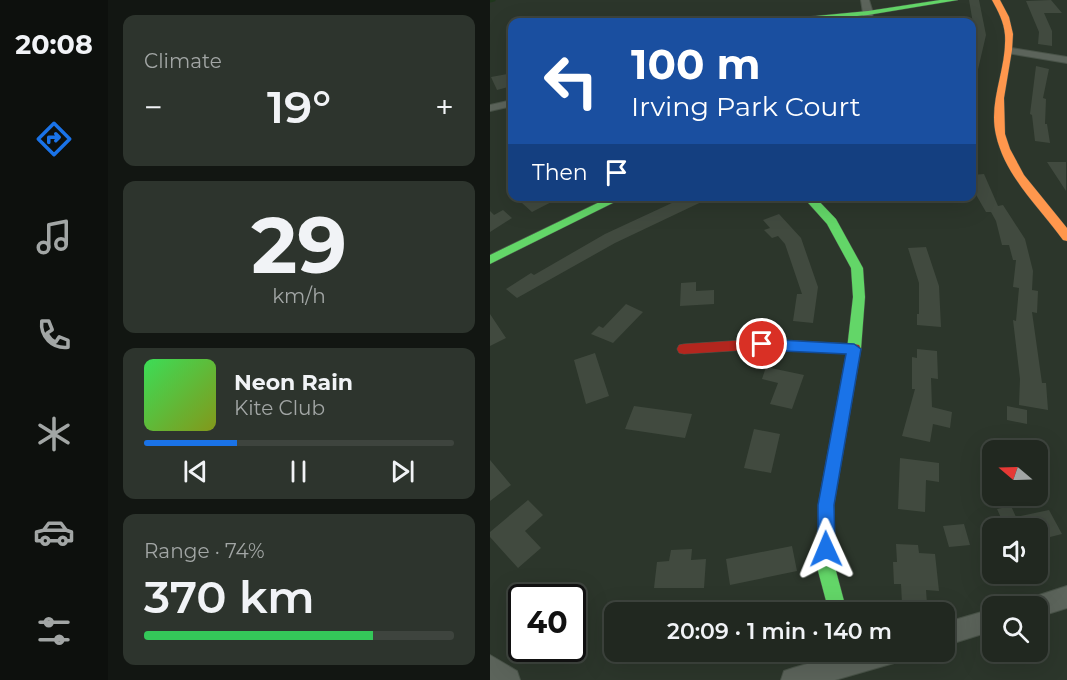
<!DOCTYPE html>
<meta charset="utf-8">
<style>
:root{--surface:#212820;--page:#2d342d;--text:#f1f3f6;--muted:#a2a6a5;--line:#3e443e;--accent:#1a73e8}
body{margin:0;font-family:Montserrat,sans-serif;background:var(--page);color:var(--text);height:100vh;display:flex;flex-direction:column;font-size:22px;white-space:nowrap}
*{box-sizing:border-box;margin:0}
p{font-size:20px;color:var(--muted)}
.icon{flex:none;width:33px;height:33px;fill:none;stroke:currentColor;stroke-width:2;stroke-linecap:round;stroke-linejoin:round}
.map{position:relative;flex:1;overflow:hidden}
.sheet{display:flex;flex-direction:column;gap:15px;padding:15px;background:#121612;width:382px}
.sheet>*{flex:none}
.banner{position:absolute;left:18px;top:18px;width:468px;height:183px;border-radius:12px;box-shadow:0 6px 24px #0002,0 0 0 2px var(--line);background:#1a4fa0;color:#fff;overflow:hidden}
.needle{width:39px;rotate:289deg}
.fabs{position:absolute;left:492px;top:440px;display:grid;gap:12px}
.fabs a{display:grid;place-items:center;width:66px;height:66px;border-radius:12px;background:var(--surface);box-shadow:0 6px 24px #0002,0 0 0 2px var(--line);font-size:30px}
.speed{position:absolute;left:18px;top:584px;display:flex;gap:12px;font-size:30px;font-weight:700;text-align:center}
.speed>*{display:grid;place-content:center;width:78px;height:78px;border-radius:50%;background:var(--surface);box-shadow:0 6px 24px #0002,0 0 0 2px var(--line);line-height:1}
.speed .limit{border:3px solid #111;border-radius:9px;background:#fff;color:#111}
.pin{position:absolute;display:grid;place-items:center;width:51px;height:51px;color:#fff;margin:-26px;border:3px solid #fff;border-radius:50%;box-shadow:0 2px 6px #0007}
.me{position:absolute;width:66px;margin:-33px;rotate:359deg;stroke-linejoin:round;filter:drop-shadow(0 0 4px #0008)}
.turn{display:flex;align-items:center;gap:21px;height:126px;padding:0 24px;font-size:27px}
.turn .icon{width:78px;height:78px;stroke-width:2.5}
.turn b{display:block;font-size:42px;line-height:51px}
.then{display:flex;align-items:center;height:57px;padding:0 24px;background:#0003;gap:12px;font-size:22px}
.big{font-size:45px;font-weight:600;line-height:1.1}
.sheet .widget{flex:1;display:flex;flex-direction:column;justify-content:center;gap:9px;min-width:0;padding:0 21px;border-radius:12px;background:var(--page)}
.sheet .dial{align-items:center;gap:0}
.dial b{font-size:78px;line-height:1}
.song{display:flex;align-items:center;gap:18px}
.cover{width:72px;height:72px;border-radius:9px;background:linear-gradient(135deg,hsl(130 70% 55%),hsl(70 70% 35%))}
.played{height:6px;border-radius:3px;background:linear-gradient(90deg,var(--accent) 30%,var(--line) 30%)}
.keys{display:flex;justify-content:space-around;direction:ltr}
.heat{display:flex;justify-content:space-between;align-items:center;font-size:33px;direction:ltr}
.charge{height:9px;border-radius:4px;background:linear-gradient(90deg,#34c759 74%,var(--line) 0)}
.trip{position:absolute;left:114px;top:602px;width:351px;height:60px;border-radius:12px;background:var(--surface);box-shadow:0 6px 24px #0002,0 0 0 2px var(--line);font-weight:600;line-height:60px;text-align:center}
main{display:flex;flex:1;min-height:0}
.tabs{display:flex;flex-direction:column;width:108px;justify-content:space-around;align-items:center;background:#0d100d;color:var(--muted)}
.tabs .icon{width:42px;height:42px}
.tabs .current{color:var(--accent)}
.tabs b{font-size:27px;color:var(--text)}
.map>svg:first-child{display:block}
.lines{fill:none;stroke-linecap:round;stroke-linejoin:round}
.stream{stroke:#1f371c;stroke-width:3}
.building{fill:#414a3f}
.street-casing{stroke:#495348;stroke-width:2}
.fast-casing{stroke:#495348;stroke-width:1}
.slow-casing{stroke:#495348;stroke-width:1}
.jam-casing{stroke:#495348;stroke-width:1}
.street{fill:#5c645b;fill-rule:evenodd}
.fast{fill:#63d668;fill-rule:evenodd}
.slow{fill:#ff974d;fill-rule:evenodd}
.jam{fill:#b3261e;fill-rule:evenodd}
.route{fill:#1a73e8;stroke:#114b97;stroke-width:1.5}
</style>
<main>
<nav class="tabs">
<b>20:08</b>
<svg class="icon current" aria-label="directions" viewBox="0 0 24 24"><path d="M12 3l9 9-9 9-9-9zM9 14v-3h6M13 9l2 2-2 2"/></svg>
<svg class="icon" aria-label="music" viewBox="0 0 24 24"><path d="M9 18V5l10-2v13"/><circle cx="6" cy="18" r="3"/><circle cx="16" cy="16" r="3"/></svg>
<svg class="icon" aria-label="phone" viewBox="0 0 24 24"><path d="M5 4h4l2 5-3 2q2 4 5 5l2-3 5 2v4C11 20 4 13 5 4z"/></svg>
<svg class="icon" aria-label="climate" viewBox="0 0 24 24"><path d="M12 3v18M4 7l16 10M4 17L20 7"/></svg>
<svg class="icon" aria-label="car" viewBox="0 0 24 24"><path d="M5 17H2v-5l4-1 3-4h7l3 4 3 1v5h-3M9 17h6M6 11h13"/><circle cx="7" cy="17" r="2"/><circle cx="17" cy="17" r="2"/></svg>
<svg class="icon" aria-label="filters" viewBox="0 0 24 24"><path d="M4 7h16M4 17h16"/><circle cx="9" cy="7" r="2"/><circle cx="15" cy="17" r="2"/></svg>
</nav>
<section class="sheet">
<div class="widget"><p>Climate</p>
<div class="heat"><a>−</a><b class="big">19°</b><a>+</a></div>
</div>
<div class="widget dial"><b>29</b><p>km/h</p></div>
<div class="widget">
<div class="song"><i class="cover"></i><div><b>Neon Rain</b><p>Kite Club</p></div></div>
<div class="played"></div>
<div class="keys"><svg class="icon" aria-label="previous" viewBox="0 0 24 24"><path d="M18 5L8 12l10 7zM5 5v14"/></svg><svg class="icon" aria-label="pause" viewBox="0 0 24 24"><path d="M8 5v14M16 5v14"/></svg><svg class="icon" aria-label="next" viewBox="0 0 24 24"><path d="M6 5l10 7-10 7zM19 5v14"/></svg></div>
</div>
<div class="widget"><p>Range · 74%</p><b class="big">370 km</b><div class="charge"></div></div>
</section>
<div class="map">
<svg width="577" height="680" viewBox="0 0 577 680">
<rect width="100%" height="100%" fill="#2c362b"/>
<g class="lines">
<!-- stream -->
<path class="stream" d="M0,1L4,0"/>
</g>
<!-- building -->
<path class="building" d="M479,0H489L496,35L486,78H482L484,29Z
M561,0L572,13H554L562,31V46L548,44L549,32L536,1Z
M546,66L559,69L553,98L556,99L555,124H557L560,143L545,141L542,115L540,114Z
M22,73V86L7,90L1,77Z
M557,162H576V191Z
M494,174L508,206L513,205L535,239L543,271L542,290L548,291L547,313L542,312L552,383H556L558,410L529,405L530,379L523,320L526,321L529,288L523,287L526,260H523L519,245H512L506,221L501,212H496L485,193L482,194V175Z
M47,196H73L42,212L32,203Z
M197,196H224L125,243L27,298L16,289L41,273L44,275L115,234Z
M13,210L22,218L0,232V211L4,215Z
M289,214L311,238L328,287L323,323L303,321L307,294H312L295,244L288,236L282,238L274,230L280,228L273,220Z
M436,247L449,286L451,327L427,325V314H429V283L418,248Z
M206,282V291L224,290V304L190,306L191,283Z
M136,304L153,312L123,343L101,334L109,326L113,328Z
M0,314L16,338L0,346Z
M427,349L447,351L448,379L441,378L442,407L462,412L460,428L443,424L440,442L412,436L425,389H422V357L427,358Z
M105,353L119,396L96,404L84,360Z
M276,367L314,375L302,409L280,404L288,383L272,379Z
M144,406L202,414L195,438L135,429Z
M517,406L537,410V424L517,420Z
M264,429L290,434L281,473L254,468Z
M410,458L449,463V482L436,480L435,512L408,509Z
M0,460L21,485L0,501Z
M38,500L53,515L35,531L51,548L28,568L0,537V532Z
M521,506L526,517L559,510L572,534L548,540V528H500L499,523L512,520L507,509Z
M474,524L480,545L459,547L453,526Z
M406,544L428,545L429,553L445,554L449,591L436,590L437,604L412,603L411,584H404L403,562H407Z
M302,546L307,571L240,585L236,559Z
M202,549L201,560L216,559L214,588H164L167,562L179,561L181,550Z"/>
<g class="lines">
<defs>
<path id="street" d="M371,0H379L383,13L381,22H372L373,13Z
M521,48L577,57V63L517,53L516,51Z
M22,100V106L0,111V105Z
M577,586V608L548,617V606H537L540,598Z
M502,609V631L454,646V623Z
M363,651H416L412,659L404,663L345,680H291L294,671L303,668Z
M0,655L27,671L30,680H0Z"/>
<path id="fast" d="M450,0H468L378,15L303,22H280L284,20L378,11Z
M122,196H137L0,264V255Z
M312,196H324L346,219L373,268L375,297L371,349L344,505L346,571L357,612H339L328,571V505L357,349L363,297L361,268L337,224Z"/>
<path id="slow" d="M502,0H510L519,17L523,34L522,50L514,98L515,134L520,149L534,175L577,228V241L573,240C549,207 515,176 506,135C498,101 517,69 515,35C514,22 508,11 502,0Z"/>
<path id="jam" d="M272,339L364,344L369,345L371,349L369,353L364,354L272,349L194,354L189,353L187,349L189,345L194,344Z"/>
</defs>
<!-- street casing -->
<use href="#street" class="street-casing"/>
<!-- fast casing -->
<use href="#fast" class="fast-casing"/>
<!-- slow casing -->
<use href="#slow" class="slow-casing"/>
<!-- jam casing -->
<use href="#jam" class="jam-casing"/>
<!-- street -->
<use href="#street" class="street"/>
<!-- fast -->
<use href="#fast" class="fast"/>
<!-- slow -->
<use href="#slow" class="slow"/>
<!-- jam -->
<use href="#jam" class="jam"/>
</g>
<!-- route -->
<path class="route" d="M272,339L364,344L371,349L344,505L345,549L343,555L336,558L330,555L328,549V505L356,354L272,350L265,344Z"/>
</svg>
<div class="fabs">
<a><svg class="needle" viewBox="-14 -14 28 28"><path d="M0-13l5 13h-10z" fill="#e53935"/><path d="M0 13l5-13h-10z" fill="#a2a6a5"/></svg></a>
<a><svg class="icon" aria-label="sound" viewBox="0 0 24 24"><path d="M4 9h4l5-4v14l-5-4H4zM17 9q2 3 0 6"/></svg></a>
<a><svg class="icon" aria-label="search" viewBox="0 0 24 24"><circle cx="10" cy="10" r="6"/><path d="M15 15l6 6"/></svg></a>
</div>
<div class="speed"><div class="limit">40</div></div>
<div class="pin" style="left:272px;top:344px;background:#d93025"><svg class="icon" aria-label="arrive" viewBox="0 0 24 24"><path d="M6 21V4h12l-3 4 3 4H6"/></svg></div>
<svg class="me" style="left:336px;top:549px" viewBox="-20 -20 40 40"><path d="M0-17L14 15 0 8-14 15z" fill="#1a73e8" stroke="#fff" stroke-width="4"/></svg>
<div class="trip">20:09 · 1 min · 140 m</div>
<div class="banner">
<div class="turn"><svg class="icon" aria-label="left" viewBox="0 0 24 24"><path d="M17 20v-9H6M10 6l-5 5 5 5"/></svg><div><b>100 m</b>Irving Park Court</div></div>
<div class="then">Then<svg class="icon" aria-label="arrive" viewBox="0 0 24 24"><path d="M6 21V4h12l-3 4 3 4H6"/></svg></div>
</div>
</div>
</main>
